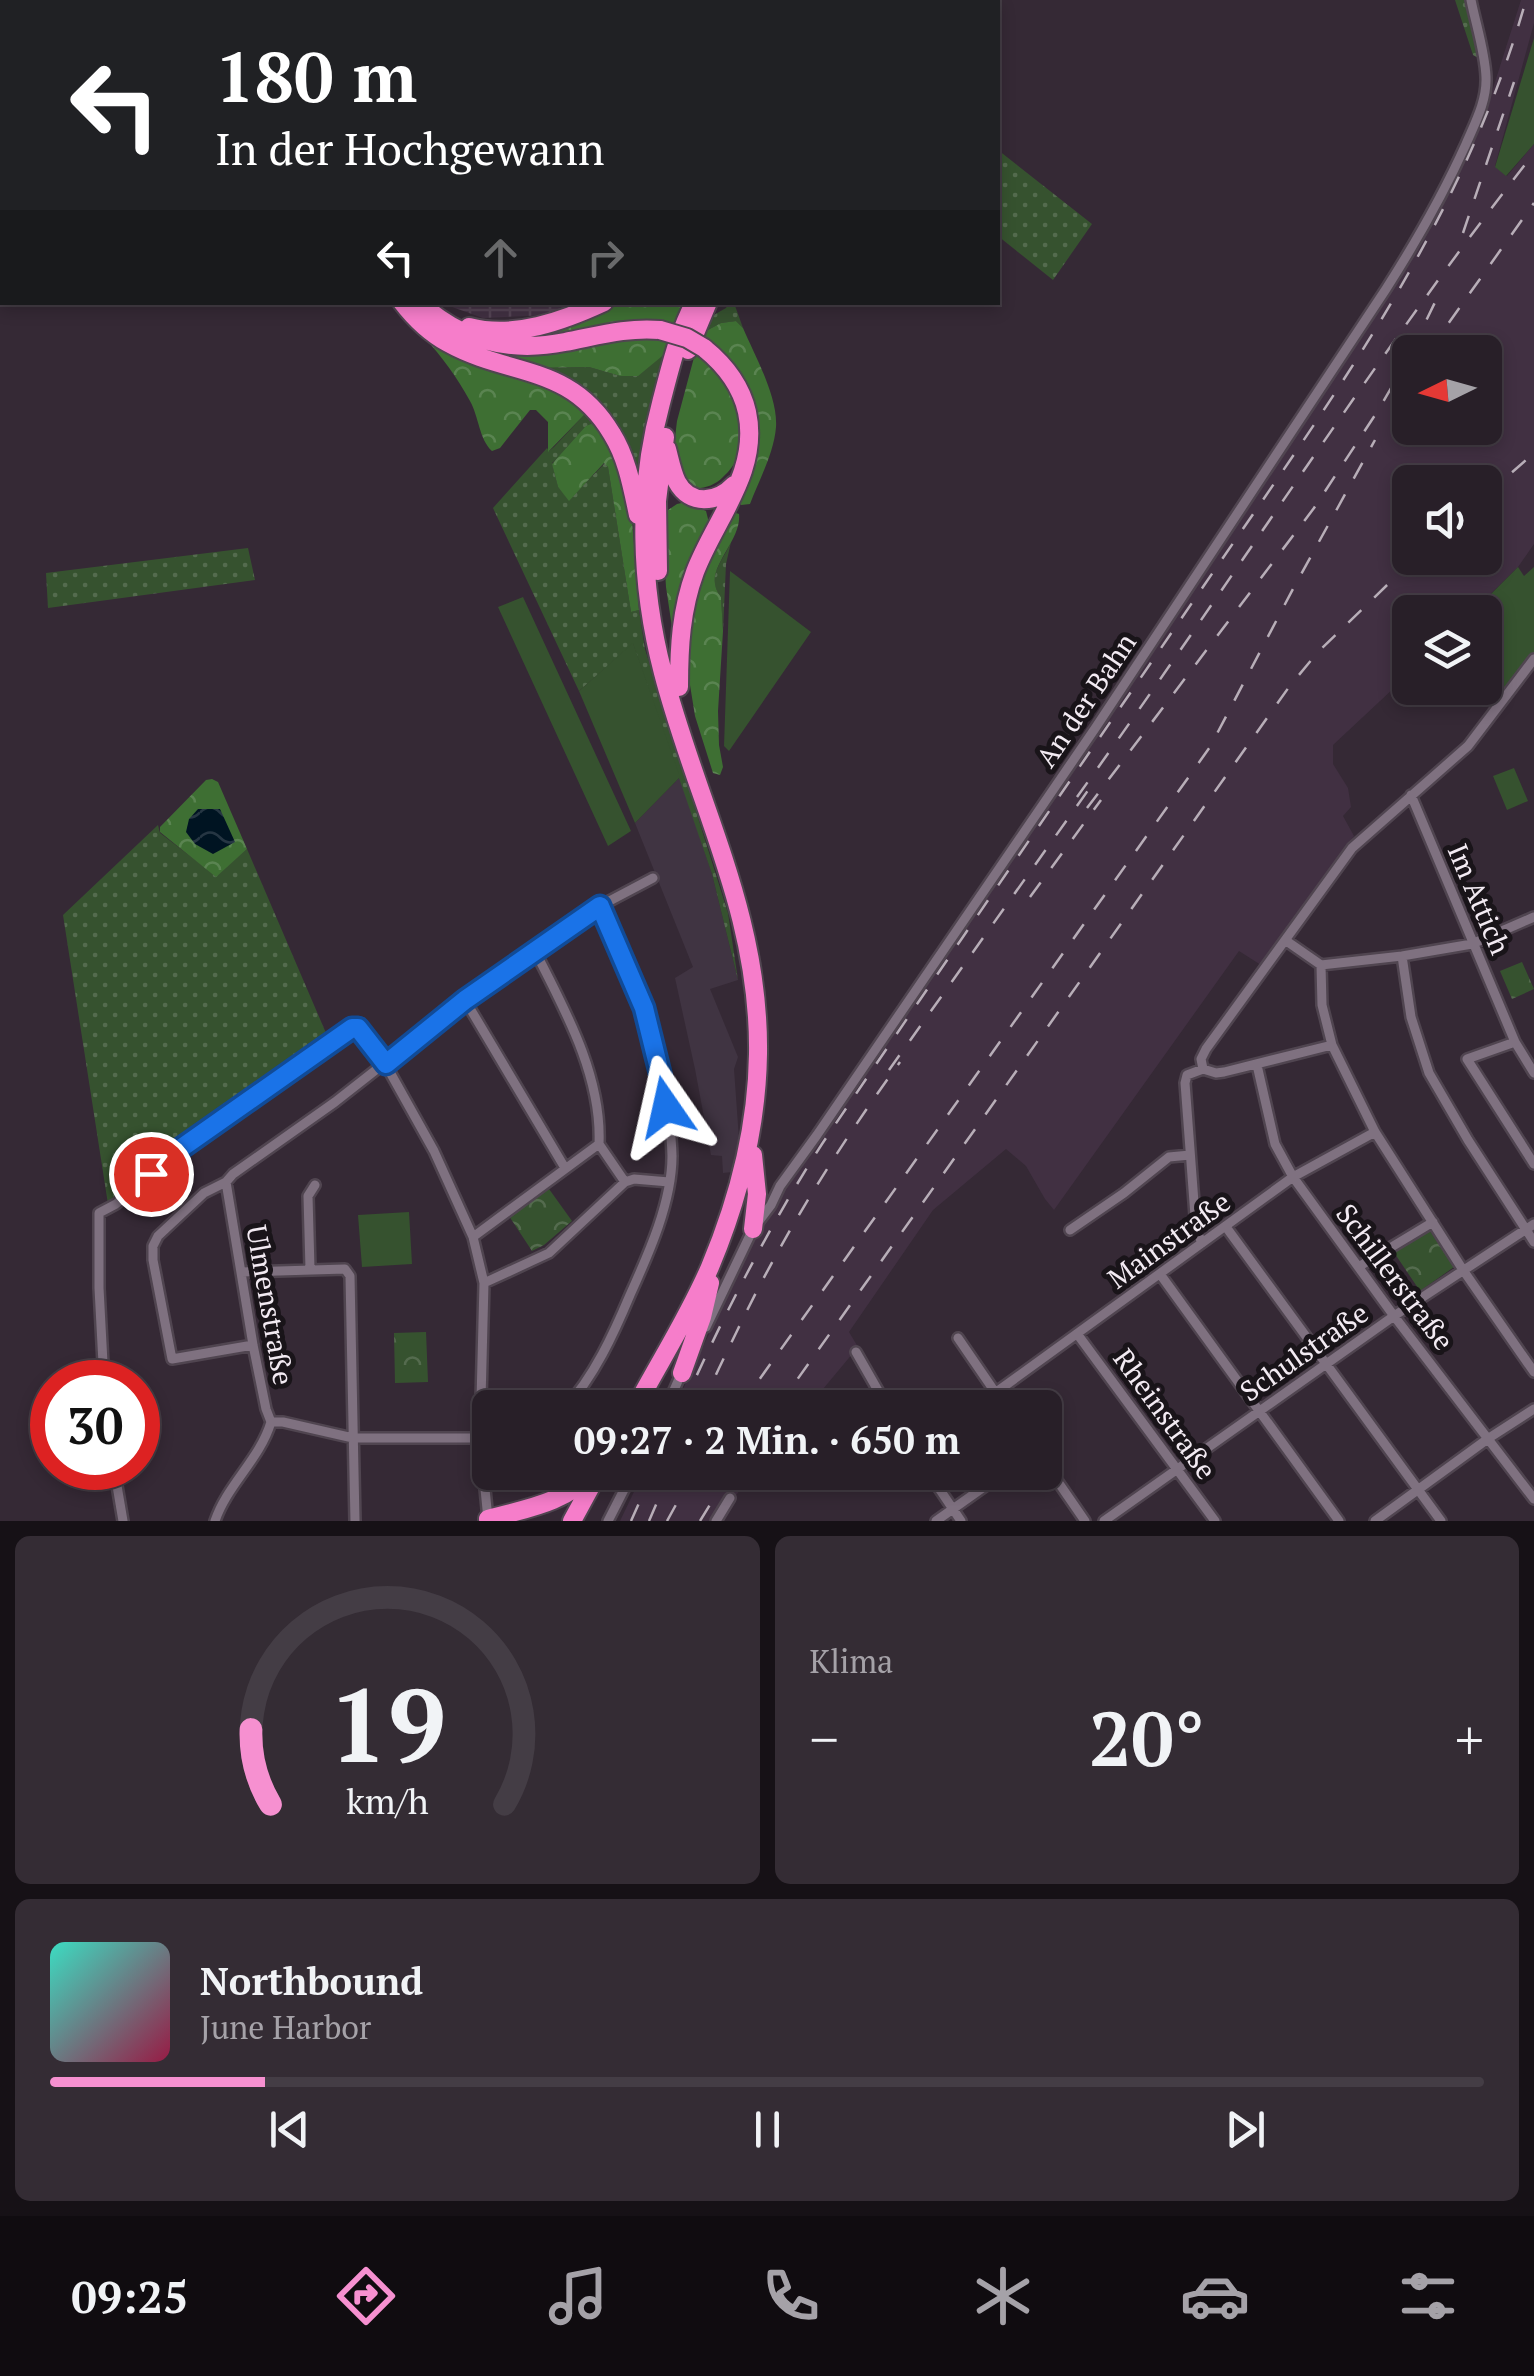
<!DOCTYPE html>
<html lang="de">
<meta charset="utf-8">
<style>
:root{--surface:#281f28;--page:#342c34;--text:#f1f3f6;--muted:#a5a2a8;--line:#443d45;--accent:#f690d0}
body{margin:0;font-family:"PT Serif",serif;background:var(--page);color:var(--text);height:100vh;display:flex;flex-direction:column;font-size:38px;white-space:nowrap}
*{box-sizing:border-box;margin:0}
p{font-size:32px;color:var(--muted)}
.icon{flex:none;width:55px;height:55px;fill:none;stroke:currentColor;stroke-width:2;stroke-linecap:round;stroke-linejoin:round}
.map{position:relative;height:1521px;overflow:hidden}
.drawer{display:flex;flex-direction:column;gap:15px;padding:15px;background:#161116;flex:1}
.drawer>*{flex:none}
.guide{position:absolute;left:0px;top:0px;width:1000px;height:305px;box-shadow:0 5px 15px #0003,0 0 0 2px var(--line);background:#202124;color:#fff;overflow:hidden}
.needle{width:65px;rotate:265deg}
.buttons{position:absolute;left:1392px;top:335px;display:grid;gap:20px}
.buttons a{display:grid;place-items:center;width:110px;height:110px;border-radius:15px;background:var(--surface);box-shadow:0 5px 15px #0003,0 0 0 2px var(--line);font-size:50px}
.speed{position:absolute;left:30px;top:1360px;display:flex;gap:20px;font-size:50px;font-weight:700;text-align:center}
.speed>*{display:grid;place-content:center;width:130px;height:130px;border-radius:50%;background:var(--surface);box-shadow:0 5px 15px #0003,0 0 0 2px var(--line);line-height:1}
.speed .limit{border:15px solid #d22;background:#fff;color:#111}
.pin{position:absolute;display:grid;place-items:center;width:85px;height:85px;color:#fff;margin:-42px;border:5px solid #fff;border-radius:50%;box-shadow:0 2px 10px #0007}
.me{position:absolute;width:110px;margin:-55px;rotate:349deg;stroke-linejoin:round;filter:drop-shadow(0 0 8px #0008)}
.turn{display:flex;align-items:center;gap:35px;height:210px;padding:0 50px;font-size:45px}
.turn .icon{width:130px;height:130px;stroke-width:2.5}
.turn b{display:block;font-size:70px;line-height:85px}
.lanes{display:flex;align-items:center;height:95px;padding:0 50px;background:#0003;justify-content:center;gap:50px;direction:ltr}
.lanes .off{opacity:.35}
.big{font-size:75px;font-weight:600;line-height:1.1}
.drawer .card{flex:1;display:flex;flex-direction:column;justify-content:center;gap:15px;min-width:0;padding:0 35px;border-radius:15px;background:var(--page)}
.drawer .dial{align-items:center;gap:0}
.dial svg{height:260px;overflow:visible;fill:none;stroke:var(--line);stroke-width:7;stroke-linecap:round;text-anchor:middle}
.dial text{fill:var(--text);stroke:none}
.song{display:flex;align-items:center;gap:30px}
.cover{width:120px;height:120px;border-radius:15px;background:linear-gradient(135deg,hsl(170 70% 55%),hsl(340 70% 35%))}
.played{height:10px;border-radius:5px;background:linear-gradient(90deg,var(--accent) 15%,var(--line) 15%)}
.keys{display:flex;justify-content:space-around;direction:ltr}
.heat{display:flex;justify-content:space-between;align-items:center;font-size:55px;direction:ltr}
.drawer .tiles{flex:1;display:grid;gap:15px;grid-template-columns:1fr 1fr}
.card:last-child{grid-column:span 2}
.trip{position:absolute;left:472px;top:1390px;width:590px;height:100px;border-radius:15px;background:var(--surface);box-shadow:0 5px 15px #0003,0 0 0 2px var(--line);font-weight:600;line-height:100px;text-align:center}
.menu{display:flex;height:160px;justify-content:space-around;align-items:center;background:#100c10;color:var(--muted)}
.menu .icon{width:70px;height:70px}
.menu .selected{color:var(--accent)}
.menu b{font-size:45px;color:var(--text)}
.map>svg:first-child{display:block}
.commercial{fill:#403442}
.industrial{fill:url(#industrial-grid)}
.built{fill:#413042;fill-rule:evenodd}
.grass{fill:url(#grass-dots)}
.forest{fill:url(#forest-crowns)}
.park{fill:url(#park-crowns)}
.garden{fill:#36522f}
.water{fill:url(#water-waves)}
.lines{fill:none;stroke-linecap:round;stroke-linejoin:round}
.street-casing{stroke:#504550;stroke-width:14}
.secondary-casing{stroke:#504550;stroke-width:18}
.highway-casing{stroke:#504550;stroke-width:22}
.street{stroke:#7f7180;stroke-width:9}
.secondary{stroke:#7f7180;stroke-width:12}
.highway{stroke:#f67dca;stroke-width:18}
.rail{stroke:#b8aeb8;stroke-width:2.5;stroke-dasharray:18 18;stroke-linecap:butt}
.highway-bridge-casing{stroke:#504550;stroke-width:22;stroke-linecap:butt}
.highway-bridge{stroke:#f67dca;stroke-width:18}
.route-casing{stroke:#114b97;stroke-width:25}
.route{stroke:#1a73e8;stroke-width:18}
.labels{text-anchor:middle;stroke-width:10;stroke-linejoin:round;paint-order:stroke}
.street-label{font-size:28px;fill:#f3ebf3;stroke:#191419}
</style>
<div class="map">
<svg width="1534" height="1521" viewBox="0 0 1534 1521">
<defs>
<pattern id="industrial-grid" width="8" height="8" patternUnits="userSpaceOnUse" patternTransform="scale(2.5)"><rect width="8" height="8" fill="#413042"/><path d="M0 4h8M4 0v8" fill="none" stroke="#544454"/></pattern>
<pattern id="grass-dots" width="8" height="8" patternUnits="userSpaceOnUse" patternTransform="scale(2.5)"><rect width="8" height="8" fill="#36522f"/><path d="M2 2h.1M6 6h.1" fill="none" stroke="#546b4e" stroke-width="1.8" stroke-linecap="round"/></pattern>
<pattern id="forest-crowns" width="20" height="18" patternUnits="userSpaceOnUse" patternTransform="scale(2.5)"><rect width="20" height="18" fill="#3e6f33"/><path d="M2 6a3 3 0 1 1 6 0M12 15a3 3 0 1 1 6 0" fill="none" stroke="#5a8451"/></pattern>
<pattern id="park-crowns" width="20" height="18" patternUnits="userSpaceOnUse" patternTransform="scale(2.5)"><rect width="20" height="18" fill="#36522f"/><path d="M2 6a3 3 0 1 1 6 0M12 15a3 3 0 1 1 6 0" fill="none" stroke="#546b4e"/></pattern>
<pattern id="water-waves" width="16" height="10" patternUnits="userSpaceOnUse" patternTransform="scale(2.5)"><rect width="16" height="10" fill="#001422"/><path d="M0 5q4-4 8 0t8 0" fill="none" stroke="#263643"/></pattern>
</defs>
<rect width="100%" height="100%" fill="#352935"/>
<!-- commercial -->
<path class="commercial" d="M680,777L712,874L738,980L710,989L738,1057L734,1069L739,1139L732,1172L723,1173L722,1156L711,1155L695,1069L675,978L693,967L635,823Z"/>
<!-- industrial -->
<path class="industrial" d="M323,0H900L898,2H323Z
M441,303H577L549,315L483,318Z"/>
<!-- built -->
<path class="built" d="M1521,0H1534V23L1495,166L1507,176L1534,144V544L1518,567L1472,612H1410V673L1333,745V764L1348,788L1351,807L1343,816L1354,836L1261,965L1239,951L1054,1210L1045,1199L1026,1166L1006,1149L933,1210L849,1332L858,1347L808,1407L674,1408L750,1247L779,1196L1244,511L1424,238L1455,180L1489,101ZM1410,352H1485V428H1410ZM1410,482H1485V558H1410Z
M643,1473H754L715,1521H620Z"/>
<!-- grass -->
<path class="grass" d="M0,0H12V2H2V198L0,212Z
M1455,0H1469L1480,59L1473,55Z
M998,150L1092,224L1053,280L998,236Z
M729,303H734L743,328L736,321L721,323L706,331L712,316L726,308Z
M667,352L641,484L622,441L532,368L589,367L620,376Z
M585,409L600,422L552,463L558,487L569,500L605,463L608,467L631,612L639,610L645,649L728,913L738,980L712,874L633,644L579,691L493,508L547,448L549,451L554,447L585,414Z
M731,542L726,564L723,631L721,597C705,577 723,561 731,542Z
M248,548L255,580L48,608L46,573Z
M158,825L160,833L216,876L247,849L329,1040L116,1201L108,1204L63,915Z"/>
<!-- forest -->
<path class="forest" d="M615,303H689L681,327L553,339L550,334V328L588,315Z
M736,321L743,328C755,356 778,397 776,427C774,453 759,480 750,504L741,505L737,499L751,464L724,356L704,337L706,331L721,323Z
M640,333L674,341L667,352L638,376H620L589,367L532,368L500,356L505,352Z
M424,337L525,373L585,409V414L548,452V422L536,410H530L500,448L492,451C479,439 479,417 470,401C457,377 442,357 424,337Z
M696,350C705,358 720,366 727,375C730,381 732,391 734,398C743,429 749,453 723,477C713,487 700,490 687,487L673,454L677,421Z
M594,423L613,441L631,506L639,610L631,612L608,467L604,463L569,501L558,487L552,464L586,426Z
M686,502L706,511L709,523L673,634L666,587L662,520L668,510L677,504Z
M733,512L739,514C742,544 699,571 721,597L723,631L718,711L719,745L723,767L720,775L713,773L695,716L686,660L690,611L699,577Z
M212,779L218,782L247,849L216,877L160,832V827L206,780Z"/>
<!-- park -->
<path class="park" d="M1522,962L1534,989L1512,999L1500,971Z
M549,1189L572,1221L544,1245L532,1251L509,1216Z
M1428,1228L1454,1267L1420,1291L1393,1251Z
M426,1332L428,1382L395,1383L394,1333Z"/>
<!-- garden -->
<path class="garden" d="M1534,38V144L1506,176L1495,167Z
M1518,567L1524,576L1534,567V652L1503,695L1485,664V612H1473Z
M730,571L811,632L729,751L724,746Z
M523,597L631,831L608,846L498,607Z
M633,643L680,777L635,823L579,691Z
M1514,768L1528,801L1507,810L1493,776Z
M409,1212L412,1264L362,1267L358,1215Z"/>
<!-- water -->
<path class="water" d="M198,809H220L235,842L213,854L195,844L186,832L189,819Z"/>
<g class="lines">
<defs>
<path id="street" d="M1411,795L1515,1042L1534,1073
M1285,940L1321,965L1402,956L1472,944L1534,917
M535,951C565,1010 602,1076 599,1144
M1402,956L1411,1017L1429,1073L1468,1140L1534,1242
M1321,965L1322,1005L1332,1045L1375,1132L1463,1270L1534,1372
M465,1000L565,1168
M1515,1042L1467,1059L1534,1164
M1257,1065L1275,1144L1293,1177L1394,1316L1534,1499
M1203,1069L1201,1059L1206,1049L1352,848L1468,746L1534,659
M1203,1069L1216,1073L1224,1072L1332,1045
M599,1144L625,1182
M226,1182L253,1345L266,1409L271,1422
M1226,1227L1441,1521
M1070,1230L1124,1193L1169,1157L1190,1155
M473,1237L599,1144
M1202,1243L1196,1229L1185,1083L1187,1075L1203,1069
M1360,1266L1433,1222
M310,1269L308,1196L315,1185
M242,1272L345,1269L350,1276L355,1521
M1160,1274L1339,1521
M484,1283L549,1253L625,1182L634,1179L669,1182
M706,1327L753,1229L771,1205L780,1186L817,1135L1096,727L1386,289C1416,242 1443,195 1466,144C1475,123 1487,101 1486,77C1485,52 1476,25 1471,0
M1078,1335L1215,1521
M958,1338L1006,1408
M253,1345L172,1359L153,1260V1246L158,1236L204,1193L226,1182L233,1174L335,1102L465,1000L535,951L600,906L653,878
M856,1352L888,1408
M104,1382L99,1288V1213L116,1204L170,1156L355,1027L386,1065L434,1151L473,1237L484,1283L480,1439L488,1519
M995,1393L1293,1177L1375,1132
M565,1408C594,1377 614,1333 630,1295C649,1253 672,1202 672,1156C671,1114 657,1044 643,1005C630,971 614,939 600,906
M666,1408L682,1372
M271,1422H283L353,1438H490
M1045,1463L1085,1521
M114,1468L123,1521
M928,1472L961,1521
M215,1521C227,1485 260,1459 271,1422
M608,1521L633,1472
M716,1521L730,1498
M936,1521L1005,1472
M1104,1521L1394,1316L1534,1224
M1375,1521L1489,1438L1534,1409"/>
<path id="secondary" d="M313,0V2"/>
<path id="highway" d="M918,2L920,0
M402,302C415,319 430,333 448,343C509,377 570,363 612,434C627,458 632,487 638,515
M419,302C461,341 510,353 565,342C597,336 627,327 660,330
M469,327C514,339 563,321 604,302
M688,350L708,302
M667,449C670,460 672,472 677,482C690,506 717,503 734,485
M658,571L657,501L665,437
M679,687C679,647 681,610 695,572C715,519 760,472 747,412C741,385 725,365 704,348
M753,1229L757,1194L753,1155
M682,1373L702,1317L710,1283
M635,1408C660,1361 689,1316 710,1267C738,1200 757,1127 758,1054C760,913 697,804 663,673C640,585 637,491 661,403C670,369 678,333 695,302
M488,1519C524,1509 567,1503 592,1472
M572,1521L596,1477"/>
</defs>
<!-- street casing -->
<use href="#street" class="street-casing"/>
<!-- secondary casing -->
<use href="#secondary" class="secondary-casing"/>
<!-- highway casing -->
<use href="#highway" class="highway-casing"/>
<!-- street -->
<use href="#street" class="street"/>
<!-- secondary -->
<use href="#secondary" class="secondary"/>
<!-- highway -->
<use href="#highway" class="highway"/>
<!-- rail -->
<path class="rail" d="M887,2L889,0
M1463,233L1514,82
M1411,352L1439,294
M1428,352L1534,203
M1485,496L1534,453
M1077,797C1231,583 1372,360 1534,153
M1087,808L1314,508L1379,409L1410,355
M1030,897L1101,800
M889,1070L1089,789
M682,1408C723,1316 768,1228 822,1144C945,962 1070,781 1194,600C1325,408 1462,227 1526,0
M702,1408C712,1381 725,1356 737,1331C783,1235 838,1147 900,1062
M739,1408L1210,747L1294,587L1375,440
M777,1408L1289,687L1318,652L1415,558
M631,1521L653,1472
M649,1521L670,1472
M667,1521L694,1472
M700,1521L730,1472"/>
<defs>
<path id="highway-bridge" d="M660,330L687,338L704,348"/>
</defs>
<!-- highway-bridge casing -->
<use href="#highway-bridge" class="highway-bridge-casing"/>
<!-- highway-bridge -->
<use href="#highway-bridge" class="highway-bridge"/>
</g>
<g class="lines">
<defs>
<path id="route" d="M151,1174L170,1156L352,1028H358L386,1064L465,1000L600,906L644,1008L663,1085L666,1107"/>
</defs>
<!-- route casing -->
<use href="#route" class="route-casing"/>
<!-- route -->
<use href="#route" class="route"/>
</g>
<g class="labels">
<!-- street labels -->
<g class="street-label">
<text transform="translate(1086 700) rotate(-56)" y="10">An der Bahn</text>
<text transform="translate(1479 899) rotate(67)" y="10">Im Attich</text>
<text transform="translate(1169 1240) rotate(-36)" y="10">Mainstraße</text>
<text transform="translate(1395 1277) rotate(53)" y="10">Schillerstraße</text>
<text transform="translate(270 1305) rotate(80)" y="10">Ulmenstraße</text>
<text transform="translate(1304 1352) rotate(-35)" y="10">Schulstraße</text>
<text transform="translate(1165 1414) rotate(54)" y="10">Rheinstraße</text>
</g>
</g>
</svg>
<div class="buttons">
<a><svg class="needle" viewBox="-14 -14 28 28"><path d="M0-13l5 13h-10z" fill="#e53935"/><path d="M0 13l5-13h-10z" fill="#a5a2a8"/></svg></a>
<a><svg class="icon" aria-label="sound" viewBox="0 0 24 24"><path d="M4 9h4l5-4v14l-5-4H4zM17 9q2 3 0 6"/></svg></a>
<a><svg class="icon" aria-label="layers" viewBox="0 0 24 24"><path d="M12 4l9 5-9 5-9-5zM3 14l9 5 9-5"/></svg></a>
</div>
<div class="speed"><div class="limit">30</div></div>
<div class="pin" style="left:151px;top:1174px;background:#d93025"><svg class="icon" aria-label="arrive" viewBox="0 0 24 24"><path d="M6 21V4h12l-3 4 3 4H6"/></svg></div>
<svg class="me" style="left:666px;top:1107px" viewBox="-20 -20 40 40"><path d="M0-17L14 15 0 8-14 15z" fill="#1a73e8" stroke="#fff" stroke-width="4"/></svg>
<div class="trip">09:27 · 2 Min. · 650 m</div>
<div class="guide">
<div class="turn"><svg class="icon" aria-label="left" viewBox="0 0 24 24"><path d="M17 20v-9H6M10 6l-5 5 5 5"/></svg><div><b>180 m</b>In der Hochgewann</div></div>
<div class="lanes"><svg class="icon" aria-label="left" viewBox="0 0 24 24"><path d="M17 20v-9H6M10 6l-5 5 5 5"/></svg><svg class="icon off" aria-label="ahead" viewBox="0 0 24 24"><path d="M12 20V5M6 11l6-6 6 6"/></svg><svg class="icon off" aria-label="right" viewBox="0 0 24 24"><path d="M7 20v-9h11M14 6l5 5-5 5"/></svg></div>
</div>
</div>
<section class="drawer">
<div class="tiles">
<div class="card dial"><svg viewBox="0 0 100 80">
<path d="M14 69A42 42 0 1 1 86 69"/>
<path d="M14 69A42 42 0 0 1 8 46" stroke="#f690d0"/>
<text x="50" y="56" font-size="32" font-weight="700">19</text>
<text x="50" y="72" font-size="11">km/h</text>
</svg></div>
<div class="card"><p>Klima</p>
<div class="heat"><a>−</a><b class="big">20°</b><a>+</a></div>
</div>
<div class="card">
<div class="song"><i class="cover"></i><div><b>Northbound</b><p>June Harbor</p></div></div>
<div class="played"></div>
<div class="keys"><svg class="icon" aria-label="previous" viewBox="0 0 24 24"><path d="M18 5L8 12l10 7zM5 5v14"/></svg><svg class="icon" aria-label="pause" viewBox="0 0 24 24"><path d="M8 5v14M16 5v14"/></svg><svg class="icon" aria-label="next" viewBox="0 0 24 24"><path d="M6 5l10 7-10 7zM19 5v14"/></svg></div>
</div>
</div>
</section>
<nav class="menu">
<b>09:25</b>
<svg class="icon selected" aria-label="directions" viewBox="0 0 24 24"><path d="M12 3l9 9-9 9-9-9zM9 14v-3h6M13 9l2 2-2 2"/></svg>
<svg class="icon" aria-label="music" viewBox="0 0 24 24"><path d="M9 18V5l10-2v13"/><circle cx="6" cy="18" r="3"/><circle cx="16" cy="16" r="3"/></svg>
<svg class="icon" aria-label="phone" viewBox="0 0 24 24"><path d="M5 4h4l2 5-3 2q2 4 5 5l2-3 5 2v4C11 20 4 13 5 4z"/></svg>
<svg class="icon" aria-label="climate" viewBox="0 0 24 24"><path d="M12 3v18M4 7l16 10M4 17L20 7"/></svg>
<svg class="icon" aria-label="car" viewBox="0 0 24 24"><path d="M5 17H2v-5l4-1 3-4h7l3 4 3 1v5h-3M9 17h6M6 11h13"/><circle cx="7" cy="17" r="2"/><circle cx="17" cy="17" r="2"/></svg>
<svg class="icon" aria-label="filters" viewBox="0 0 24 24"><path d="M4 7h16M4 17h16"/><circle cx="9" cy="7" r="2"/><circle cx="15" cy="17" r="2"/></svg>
</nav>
